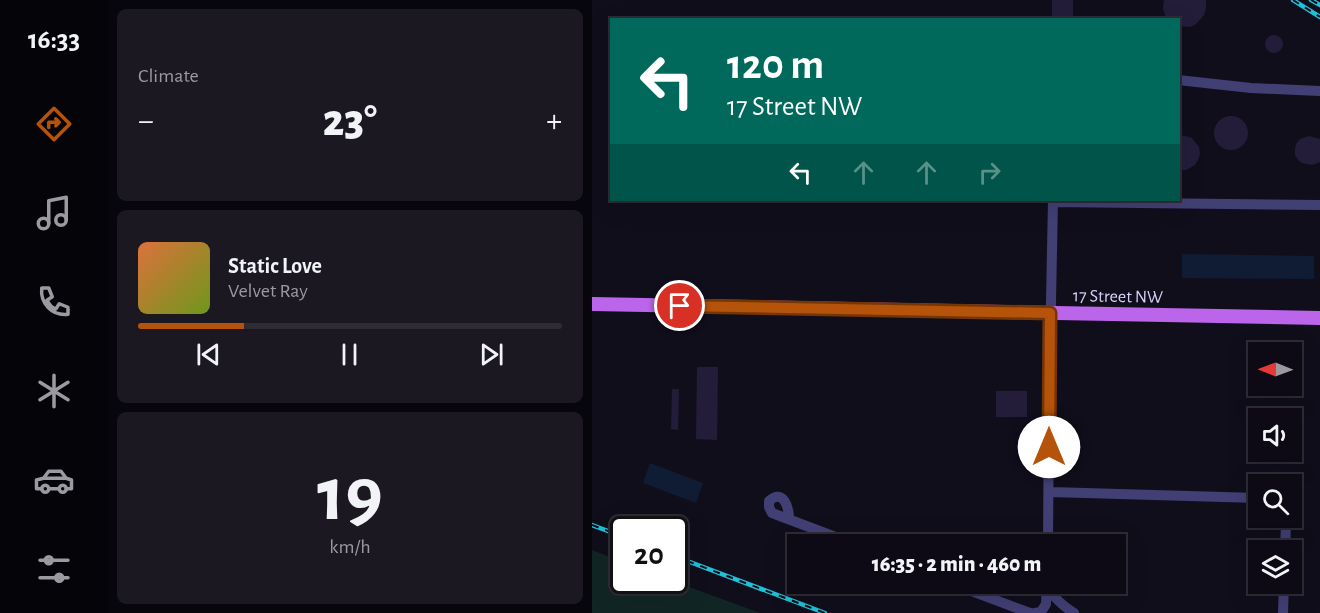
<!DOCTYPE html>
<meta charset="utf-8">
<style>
:root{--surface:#0d0a15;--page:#1b1822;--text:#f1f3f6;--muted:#9a9aa0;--line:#2d2b34;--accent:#b45309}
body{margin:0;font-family:"Alegreya Sans",sans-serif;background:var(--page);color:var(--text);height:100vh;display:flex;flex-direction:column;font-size:22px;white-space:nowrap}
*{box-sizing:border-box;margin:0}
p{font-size:20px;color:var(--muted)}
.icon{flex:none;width:33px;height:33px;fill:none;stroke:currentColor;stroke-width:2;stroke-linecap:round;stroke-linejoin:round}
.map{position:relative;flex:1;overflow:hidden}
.side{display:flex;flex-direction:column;gap:9px;padding:9px;background:#07060c;width:484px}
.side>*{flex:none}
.hud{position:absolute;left:18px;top:18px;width:570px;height:183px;border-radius:0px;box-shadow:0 6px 24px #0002,0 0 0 2px var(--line);background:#00695c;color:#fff;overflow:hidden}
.needle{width:39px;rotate:271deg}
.controls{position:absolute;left:656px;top:342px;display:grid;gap:12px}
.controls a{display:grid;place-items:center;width:54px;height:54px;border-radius:0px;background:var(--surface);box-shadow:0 6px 24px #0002,0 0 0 2px var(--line);font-size:30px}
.speed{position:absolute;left:18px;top:516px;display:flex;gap:12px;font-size:30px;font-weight:700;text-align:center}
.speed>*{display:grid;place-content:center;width:78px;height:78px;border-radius:50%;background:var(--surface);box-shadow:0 6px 24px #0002,0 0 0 2px var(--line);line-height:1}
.speed .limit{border:3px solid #111;border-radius:9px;background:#fff;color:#111}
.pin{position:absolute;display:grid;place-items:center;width:51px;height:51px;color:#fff;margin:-26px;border:3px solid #fff;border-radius:50%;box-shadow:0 2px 6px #0007}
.me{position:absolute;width:66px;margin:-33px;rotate:0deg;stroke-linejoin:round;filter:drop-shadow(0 0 4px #0008)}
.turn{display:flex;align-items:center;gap:21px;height:126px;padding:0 18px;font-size:27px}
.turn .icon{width:78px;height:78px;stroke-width:2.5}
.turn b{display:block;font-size:42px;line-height:51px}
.lanes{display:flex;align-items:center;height:57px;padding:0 18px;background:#0003;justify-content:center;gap:30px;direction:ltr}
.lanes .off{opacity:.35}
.big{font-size:45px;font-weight:800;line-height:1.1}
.side .tile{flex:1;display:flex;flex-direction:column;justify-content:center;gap:9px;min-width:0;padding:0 21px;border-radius:9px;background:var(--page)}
.side .dial{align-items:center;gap:0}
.dial b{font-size:78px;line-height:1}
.song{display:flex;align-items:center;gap:18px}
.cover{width:72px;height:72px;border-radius:9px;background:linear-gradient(135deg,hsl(20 70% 55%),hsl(80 70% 35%))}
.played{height:6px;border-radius:3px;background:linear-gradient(90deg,var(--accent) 25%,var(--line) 25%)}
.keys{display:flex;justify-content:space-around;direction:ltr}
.heat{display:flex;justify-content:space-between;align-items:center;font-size:33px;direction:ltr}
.trip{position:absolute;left:195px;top:534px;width:339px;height:60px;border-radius:0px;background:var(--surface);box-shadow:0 6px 24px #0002,0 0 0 2px var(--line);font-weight:800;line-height:60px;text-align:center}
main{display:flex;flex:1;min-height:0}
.dock{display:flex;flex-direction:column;width:108px;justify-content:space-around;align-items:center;background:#050408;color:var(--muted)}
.dock .icon{width:42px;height:42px}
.dock .current{color:var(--accent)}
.dock b{font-size:27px;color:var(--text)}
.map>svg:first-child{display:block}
.green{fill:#122525}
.water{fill:#0f1c34}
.building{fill:#231d3a}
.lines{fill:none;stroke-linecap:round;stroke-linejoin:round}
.minor{stroke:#423f75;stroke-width:10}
.major{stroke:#ba65ea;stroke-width:14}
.rail-casing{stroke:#1ec1d6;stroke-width:4.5}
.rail{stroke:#110e1c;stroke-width:2;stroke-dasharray:7;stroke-linecap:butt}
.route-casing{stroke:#753606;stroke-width:15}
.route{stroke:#b45309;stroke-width:10}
.labels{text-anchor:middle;stroke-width:6;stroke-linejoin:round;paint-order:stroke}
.street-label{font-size:18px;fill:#d5d0f8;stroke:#110e1c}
</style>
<main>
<nav class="dock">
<b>16:33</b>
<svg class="icon current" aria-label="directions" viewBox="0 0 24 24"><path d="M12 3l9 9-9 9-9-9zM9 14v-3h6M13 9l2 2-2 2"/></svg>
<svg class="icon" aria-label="music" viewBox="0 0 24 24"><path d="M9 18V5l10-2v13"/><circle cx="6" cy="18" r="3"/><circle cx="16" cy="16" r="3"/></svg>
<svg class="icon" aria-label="phone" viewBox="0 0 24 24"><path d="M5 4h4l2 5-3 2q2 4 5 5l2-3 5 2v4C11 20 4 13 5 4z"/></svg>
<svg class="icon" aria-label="climate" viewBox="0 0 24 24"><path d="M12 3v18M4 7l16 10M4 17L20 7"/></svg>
<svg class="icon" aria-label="car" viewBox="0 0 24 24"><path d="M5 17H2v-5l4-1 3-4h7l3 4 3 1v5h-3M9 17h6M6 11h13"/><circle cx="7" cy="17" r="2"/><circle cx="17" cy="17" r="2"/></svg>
<svg class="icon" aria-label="filters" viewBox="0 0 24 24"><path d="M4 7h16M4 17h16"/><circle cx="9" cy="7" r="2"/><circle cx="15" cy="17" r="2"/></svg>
</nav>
<section class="side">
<div class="tile"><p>Climate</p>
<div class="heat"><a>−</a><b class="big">23°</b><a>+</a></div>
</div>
<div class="tile">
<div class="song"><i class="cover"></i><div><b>Static Love</b><p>Velvet Ray</p></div></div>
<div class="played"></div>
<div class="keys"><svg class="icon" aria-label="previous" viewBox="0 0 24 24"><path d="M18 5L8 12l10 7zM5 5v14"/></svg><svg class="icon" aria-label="pause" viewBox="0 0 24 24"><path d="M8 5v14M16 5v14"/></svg><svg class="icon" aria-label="next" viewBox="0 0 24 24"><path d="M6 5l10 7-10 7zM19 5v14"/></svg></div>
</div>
<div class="tile dial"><b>19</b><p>km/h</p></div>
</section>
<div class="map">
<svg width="728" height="613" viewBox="0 0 728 613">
<rect width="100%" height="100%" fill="#110e1c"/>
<!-- green -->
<path class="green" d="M0,550L31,562L32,580L81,581L168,613H0Z"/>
<!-- water -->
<path class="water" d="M590,254L722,256V279L590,278Z
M58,463L111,483L104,503L51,483Z"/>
<!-- building -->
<path class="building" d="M460,0H481V20H460Z
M572,0H614V8L612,15L604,24L598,27L586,26V20H576L573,15L571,8Z
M673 44a9 9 0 1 1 18 0a9 9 0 1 1-18 0Z
M622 133a17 17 0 1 1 34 0a17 17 0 1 1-34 0Z
M586,135L594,136L600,138L607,147L608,154L606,160L603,165L594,170H586Z
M717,136L728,139V162L720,165L710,163L706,160L703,155V149L704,144L708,139Z
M105,367H126L125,440L104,439Z
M80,389H87L86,430L79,429Z
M404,391H435V417H404Z"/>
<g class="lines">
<!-- minor -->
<path class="minor" d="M586,80L659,88L728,91
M461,202L728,205
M458,492L666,498
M693,518L694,524L693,550
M197,519C197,507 191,488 177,501V507L180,513L262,544
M456,544L457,402L461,200
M361,584L438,613
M456,584C460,597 470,605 482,613
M442,613L449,612L454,604L455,584
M691,613L692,584"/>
<!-- major -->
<path class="major" d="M0,304L728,318"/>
<defs>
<path id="rail" d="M701,0L728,17
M719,0L728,5
M0,525L32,537
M82,556L233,613"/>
</defs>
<!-- rail casing -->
<use href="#rail" class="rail-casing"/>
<!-- rail -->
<use href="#rail" class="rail"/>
</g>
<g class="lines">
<defs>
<path id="route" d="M88,306L458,313L457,447"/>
</defs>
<!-- route casing -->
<use href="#route" class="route-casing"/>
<!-- route -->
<use href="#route" class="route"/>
</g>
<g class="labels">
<!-- street labels -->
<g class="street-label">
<text transform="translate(526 296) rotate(1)" y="6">17 Street NW</text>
</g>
</g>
</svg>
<div class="controls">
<a><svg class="needle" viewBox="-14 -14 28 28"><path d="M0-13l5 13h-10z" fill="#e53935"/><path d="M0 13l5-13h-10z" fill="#9a9aa0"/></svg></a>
<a><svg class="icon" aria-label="sound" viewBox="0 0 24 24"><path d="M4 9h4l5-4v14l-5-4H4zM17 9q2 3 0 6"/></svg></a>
<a><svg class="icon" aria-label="search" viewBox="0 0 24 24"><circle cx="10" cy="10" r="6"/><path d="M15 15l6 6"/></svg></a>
<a><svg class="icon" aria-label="layers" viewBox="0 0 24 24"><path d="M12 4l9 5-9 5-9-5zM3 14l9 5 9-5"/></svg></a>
</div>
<div class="speed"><div class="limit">20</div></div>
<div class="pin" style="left:88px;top:306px;background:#d93025"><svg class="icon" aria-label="arrive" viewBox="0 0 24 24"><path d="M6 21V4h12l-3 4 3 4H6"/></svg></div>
<svg class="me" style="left:457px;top:447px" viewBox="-20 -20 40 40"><circle r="19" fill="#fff"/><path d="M0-13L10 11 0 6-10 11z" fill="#b45309"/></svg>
<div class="trip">16:35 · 2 min · 460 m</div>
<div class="hud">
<div class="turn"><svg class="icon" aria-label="left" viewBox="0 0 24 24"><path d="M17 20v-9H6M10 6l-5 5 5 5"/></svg><div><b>120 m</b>17 Street NW</div></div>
<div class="lanes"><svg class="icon" aria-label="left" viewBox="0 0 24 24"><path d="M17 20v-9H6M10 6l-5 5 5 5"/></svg><svg class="icon off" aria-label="ahead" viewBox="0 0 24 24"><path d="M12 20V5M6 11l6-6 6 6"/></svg><svg class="icon off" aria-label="ahead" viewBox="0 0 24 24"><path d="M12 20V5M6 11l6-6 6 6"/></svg><svg class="icon off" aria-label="right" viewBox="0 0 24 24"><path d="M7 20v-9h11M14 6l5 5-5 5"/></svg></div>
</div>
</div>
</main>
